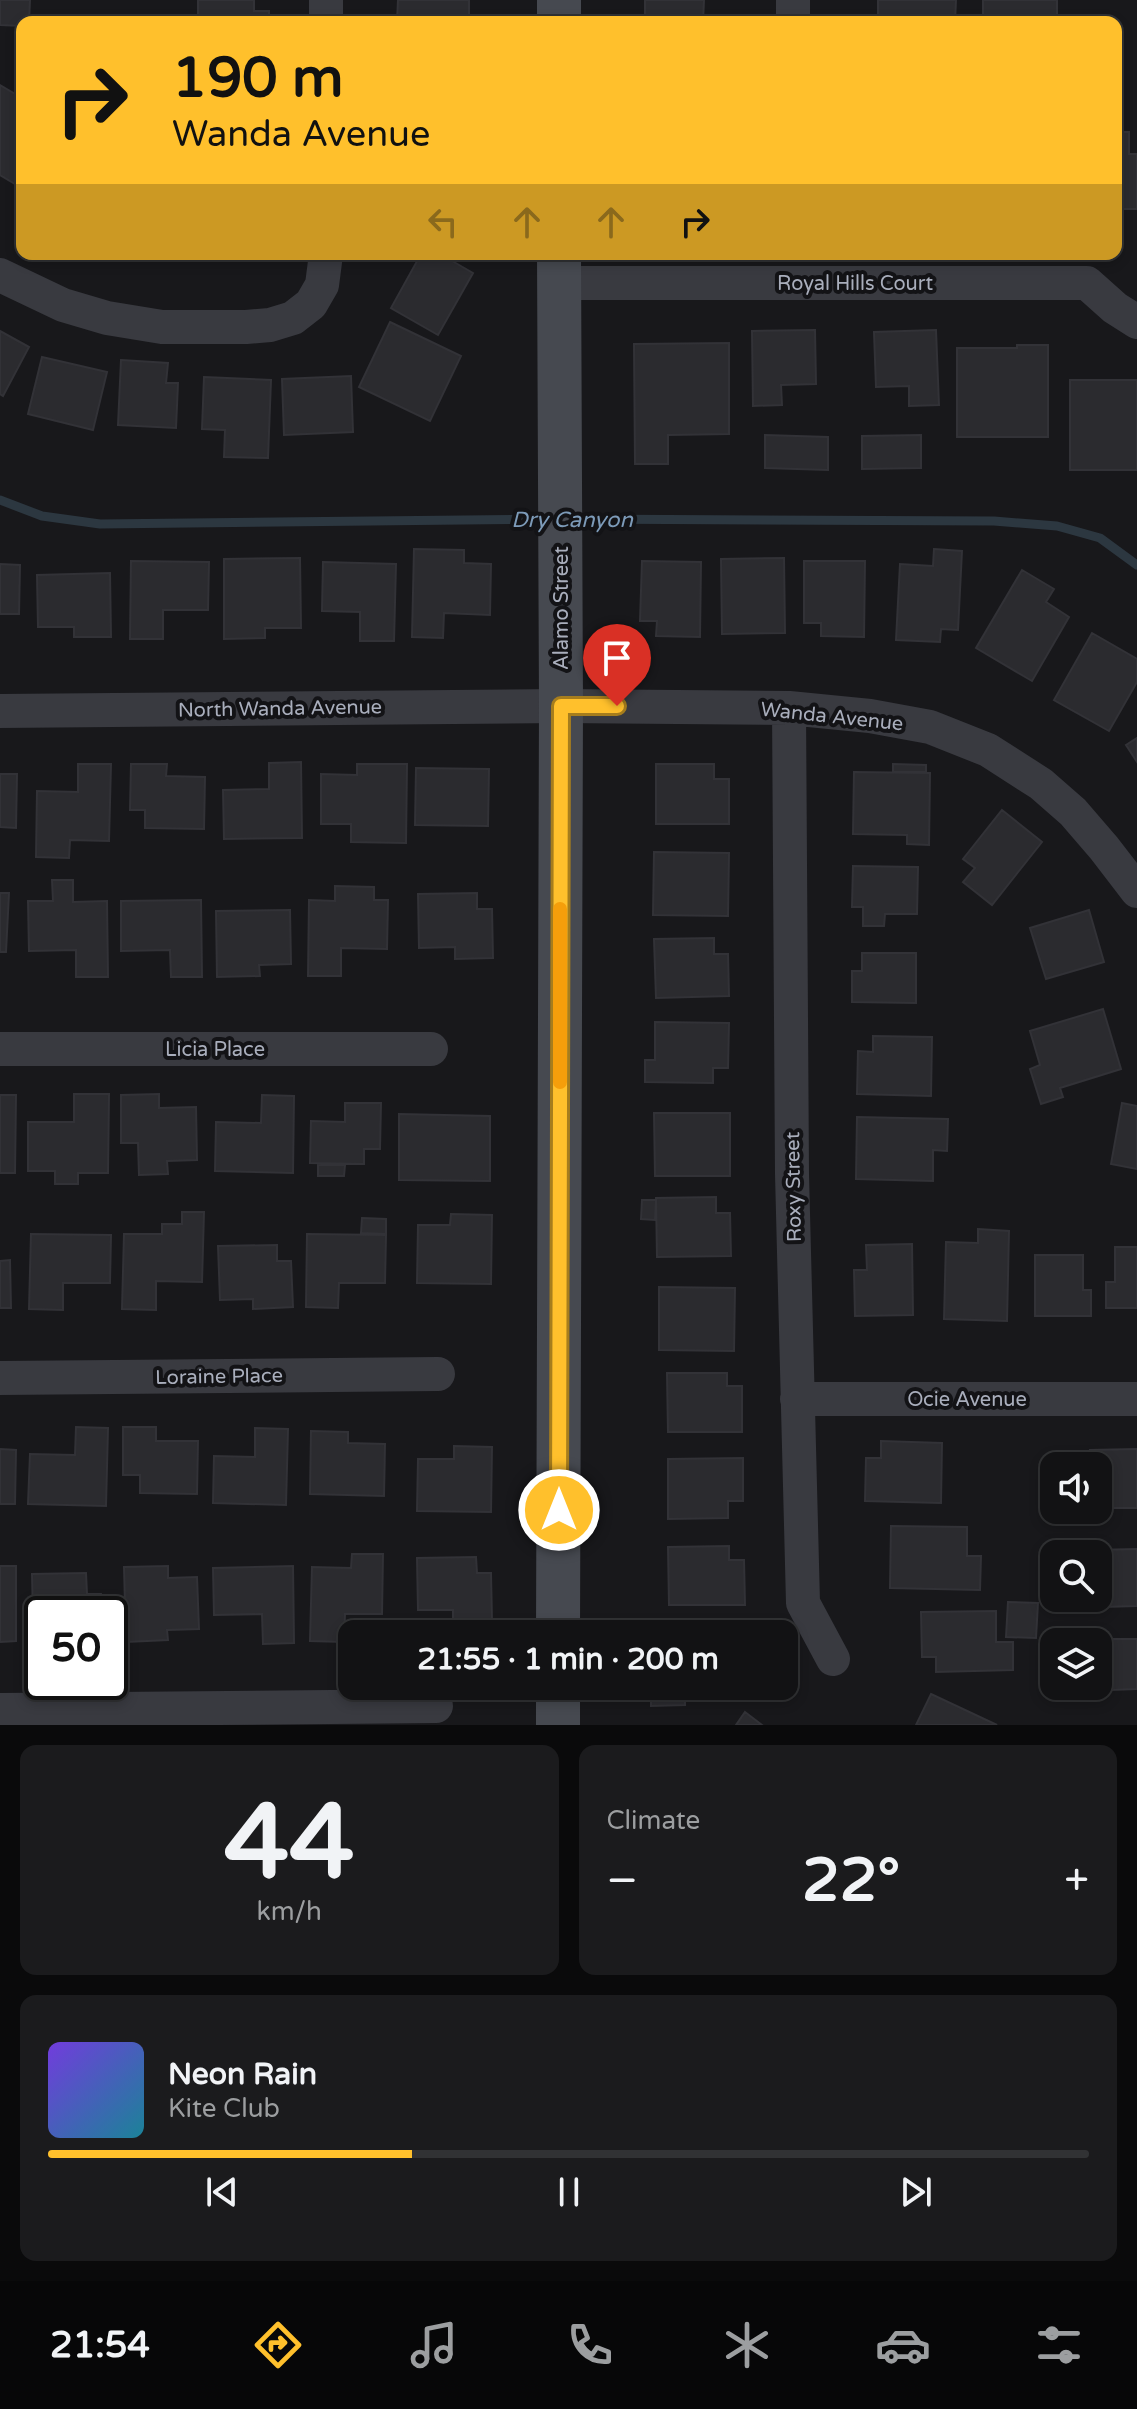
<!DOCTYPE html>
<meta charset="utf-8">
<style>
:root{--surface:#121214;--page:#1b1b1d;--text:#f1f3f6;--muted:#9c9ea0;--line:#313234;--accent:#ffc02c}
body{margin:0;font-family:"Varela Round",sans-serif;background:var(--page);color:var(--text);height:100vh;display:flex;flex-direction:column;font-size:30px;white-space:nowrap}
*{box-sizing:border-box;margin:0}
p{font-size:26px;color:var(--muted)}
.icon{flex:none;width:44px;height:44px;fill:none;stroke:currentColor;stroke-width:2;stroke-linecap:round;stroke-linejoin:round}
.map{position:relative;height:1725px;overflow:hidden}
.details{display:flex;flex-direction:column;gap:20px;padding:20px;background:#0a0a0b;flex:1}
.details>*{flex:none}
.banner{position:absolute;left:16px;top:16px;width:1106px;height:244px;border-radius:16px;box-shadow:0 4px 12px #0003,0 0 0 2px var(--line);background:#ffc02c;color:#111;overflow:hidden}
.tools{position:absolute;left:1040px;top:1452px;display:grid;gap:16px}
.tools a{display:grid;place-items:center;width:72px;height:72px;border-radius:16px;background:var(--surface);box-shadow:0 4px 12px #0003,0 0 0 2px var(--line);font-size:40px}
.speed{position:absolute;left:24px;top:1596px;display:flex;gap:16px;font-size:40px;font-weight:700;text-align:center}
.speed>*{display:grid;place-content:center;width:104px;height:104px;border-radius:50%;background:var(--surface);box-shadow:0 4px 12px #0003,0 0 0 2px var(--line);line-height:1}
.speed .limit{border:4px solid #111;border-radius:12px;background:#fff;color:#111}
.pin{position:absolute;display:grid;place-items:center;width:68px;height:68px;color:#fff;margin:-82px -34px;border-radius:50% 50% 50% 0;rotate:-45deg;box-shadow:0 0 8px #0007}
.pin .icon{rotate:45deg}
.me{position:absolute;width:88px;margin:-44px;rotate:0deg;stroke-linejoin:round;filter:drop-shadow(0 0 6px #0008)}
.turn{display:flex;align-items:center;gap:28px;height:168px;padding:0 24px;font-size:36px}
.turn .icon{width:104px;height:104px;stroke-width:2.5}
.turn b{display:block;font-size:56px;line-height:68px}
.lanes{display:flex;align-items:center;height:76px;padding:0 24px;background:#0003;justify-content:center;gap:40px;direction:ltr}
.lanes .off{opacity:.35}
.big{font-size:60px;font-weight:700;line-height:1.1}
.details .card{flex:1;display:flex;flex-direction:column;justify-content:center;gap:12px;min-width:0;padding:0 28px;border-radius:16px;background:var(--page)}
.details .dial{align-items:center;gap:0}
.dial b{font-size:104px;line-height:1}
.song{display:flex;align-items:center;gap:24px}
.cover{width:96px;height:96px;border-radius:12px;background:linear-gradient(135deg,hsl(260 70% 55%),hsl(190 70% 35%))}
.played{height:8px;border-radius:4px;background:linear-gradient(90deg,var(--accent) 35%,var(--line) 35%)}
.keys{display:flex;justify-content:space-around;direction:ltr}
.heat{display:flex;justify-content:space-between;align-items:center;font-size:44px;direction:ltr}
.details .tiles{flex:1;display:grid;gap:20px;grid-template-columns:1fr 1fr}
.card:last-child{grid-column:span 2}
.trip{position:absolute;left:338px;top:1620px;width:460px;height:80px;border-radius:16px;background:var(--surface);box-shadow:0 4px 12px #0003,0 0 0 2px var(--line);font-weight:700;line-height:80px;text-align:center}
.menu{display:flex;height:128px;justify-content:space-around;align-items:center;background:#070708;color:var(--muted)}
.menu .icon{width:56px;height:56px}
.menu .active{color:var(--accent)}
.menu b{font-size:36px;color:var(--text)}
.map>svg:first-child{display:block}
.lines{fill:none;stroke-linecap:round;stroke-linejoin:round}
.stream{stroke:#2c3740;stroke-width:9}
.building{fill:#2b2b2f;stroke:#323237;stroke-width:2}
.street{stroke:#393a40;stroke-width:34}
.secondary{stroke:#464950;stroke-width:44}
.route-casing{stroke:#a67d1d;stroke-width:20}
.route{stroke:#ffc02c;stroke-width:14}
.slow{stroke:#f59e0b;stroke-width:14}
.labels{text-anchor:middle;stroke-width:8;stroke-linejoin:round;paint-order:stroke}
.street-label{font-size:20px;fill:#a9aebc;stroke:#131316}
.water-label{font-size:22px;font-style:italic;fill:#7d9bb9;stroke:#131316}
</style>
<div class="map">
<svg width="1137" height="1725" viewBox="0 0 1137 1725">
<rect width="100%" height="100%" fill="#18181b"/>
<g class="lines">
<!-- stream -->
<path class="stream" d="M0,500L42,516L100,524L548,519
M571,519L994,521L1057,526L1100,538L1137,565"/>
</g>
<!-- building -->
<path class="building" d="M0,0H30L29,22H22V26L0,25Z
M198,0H254V11H269V22H198Z
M398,0H469V22H397Z
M645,0H704L703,22H645Z
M878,0H956L955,22H878Z
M983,0H1057V22H983Z
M0,85L22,98L20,187L0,175Z
M1116,132H1129V154H1137V209H1116Z
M421,254H440L473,273L438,335L391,308Z
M390,322L461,356L430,421L359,387Z
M815,330L816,384L781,385L782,405L753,406L752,331Z
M936,330L939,405L909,406V386L876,387L874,332Z
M0,331L29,347L3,396L0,394Z
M729,343V434L668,435V464H635L634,344Z
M1017,345H1048V437H957V348H1017Z
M42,357L107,372L93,430L28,414Z
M121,360L168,363L166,383H178L176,428L118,425Z
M351,376L353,432L284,435L282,379Z
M204,377L271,380L268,458L224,457L225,430L202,429Z
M1070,380H1137V470H1070Z
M765,435L828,437V470L765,468Z
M921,435V468L862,469V436Z
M414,549L464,550V563L491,564L490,615L444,613L443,638L412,637Z
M934,549L962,551L958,630L941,629L940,642L896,640L900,564L933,566Z
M300,558L301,628H265V638L224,639V559Z
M784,558L785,633L722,634L721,559Z
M131,561L209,562L208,610H163V639H130Z
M642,561L701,562L700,637L656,636L657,621H640Z
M804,561H865L864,637L821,636V623H804Z
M323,562L396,564L394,641H360V612L322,611Z
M0,564L20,565L19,614H0Z
M1022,570L1054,589L1046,602L1069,617L1032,681L976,648Z
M110,573L111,637H74V627H38L37,575Z
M1092,633L1137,659V682L1109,731L1054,700Z
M1137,738V762L1126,745Z
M301,762L302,838L224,839L223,790L269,789V763Z
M78,764H111L109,841L70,840L69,858L36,857L37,791L78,792Z
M131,764H167L166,776L205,777L204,829L145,828V810H130Z
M357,764H407L406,843L351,842V824H321V774L357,775Z
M656,764H714V779H729V824H656Z
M893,764L926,765V772H893Z
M416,768L489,769L488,826L415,825Z
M854,772L930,773L929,845L907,844V835L853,834Z
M0,774H17L16,828L0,827Z
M1002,810L1042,842L992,905L963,882L975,868L963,859Z
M654,852L729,853L728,916L653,915Z
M853,866L918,867L917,914H885L884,926H863V907H852Z
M52,880H73V902L107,901L108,977H76V950L29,951L28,901H53Z
M335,886L374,887V900H388L387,949L341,948V976H308L309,900L335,901Z
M0,893H9L6,952H0Z
M477,893V909H492L493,958L455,959V947L419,948L418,894Z
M201,900L202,977H171L170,950L121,951V901Z
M290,910L291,964L259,965L260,976L217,977L216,911Z
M1089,910L1104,962L1046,979L1030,928Z
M714,938V954H728L729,996L656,998L654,939Z
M862,953H916V1003L852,1002V971H862Z
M1103,1009L1121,1069L1060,1088L1063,1097L1041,1104L1030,1069L1040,1065L1030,1031Z
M655,1022L729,1023L728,1068H713V1083L645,1082V1060H655Z
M873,1036L932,1037L931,1096L857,1094L858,1051L873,1052Z
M74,1094H109L108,1173H78V1184H55V1171H28V1122H74Z
M159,1094V1108L196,1107L197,1160L167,1161L168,1174L139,1175L138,1143H121V1095Z
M0,1095H16L15,1173H0Z
M262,1095L294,1096L293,1173L215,1171L216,1122L261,1123Z
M345,1103H381L380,1149H364V1164L310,1163L311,1121L345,1122Z
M1122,1103L1137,1106V1169L1111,1164Z
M654,1113H730V1176H655Z
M399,1114L490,1116V1181L399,1180Z
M857,1117L948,1119L947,1151L933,1150V1181L856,1179Z
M318,1165H345L344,1176H318Z
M716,1197V1213H730L731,1256L657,1257L656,1198Z
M642,1200H656L655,1220L641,1219Z
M182,1212H204L202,1282L156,1281V1310L122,1309L124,1234H162V1224H182Z
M451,1214L492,1215L491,1284L417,1283L418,1225H450Z
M362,1218L386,1219V1234L361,1233Z
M978,1229L1009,1231L1007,1321L944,1319L946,1242L978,1243Z
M31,1234L111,1235L110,1283H63V1310L29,1309Z
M307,1234L386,1235L385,1283H339L338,1308L306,1307Z
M912,1244L913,1315L855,1316L854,1270H867L866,1245Z
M277,1245V1261H291L293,1307L253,1309V1299L220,1300L218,1246Z
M1115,1247H1137V1308H1106V1282H1115Z
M1035,1255H1083V1290H1091V1316H1035Z
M10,1260L11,1308H0V1261Z
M659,1287L735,1288L734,1351L659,1350Z
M667,1373H727V1386H742V1432H668Z
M76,1427L108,1428L106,1506L28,1504L30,1454L75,1455Z
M123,1427H156V1441H198L197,1494L140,1493V1475H123Z
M255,1428L288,1429L286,1505L213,1503L214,1456L255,1457Z
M311,1431L348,1432V1443L385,1444L384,1496L310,1494Z
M881,1441L942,1443L941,1503L865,1501L866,1458H881Z
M454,1446L492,1447L491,1512L417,1511L418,1459H454Z
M0,1449L16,1450L15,1504H0Z
M1137,1449V1508H1098V1466H1091L1090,1450Z
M743,1458V1501H728V1518L668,1519V1459Z
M891,1526L967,1527V1556H981L980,1590L890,1588Z
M729,1546V1560H744L745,1605H669L668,1547Z
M1137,1549V1606L1069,1608L1068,1598H1098V1554H1095L1094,1550Z
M352,1554H383L382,1614H345L344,1642L310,1641L312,1567L351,1568Z
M476,1557L477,1573H491L492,1621H453V1610H418L417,1558Z
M0,1566H16V1641L0,1642Z
M168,1566V1578L197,1577L199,1629L167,1630L168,1640L126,1642L124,1567Z
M293,1566L294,1643L263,1644L262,1614L214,1615L213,1568Z
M86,1573L87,1594H101L102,1614H42V1616L33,1617L32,1574Z
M1008,1602L1038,1603L1036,1638L1006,1637Z
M996,1611V1642H1013V1670L936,1672V1657H922L921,1612Z
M1110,1639H1137V1689L1111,1690Z
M651,1686H726L727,1693H685V1705L651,1706Z
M931,1694L997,1725H916Z
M745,1712L762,1725H736Z"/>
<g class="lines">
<!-- street -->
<path class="street" d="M793,0V22
M326,22V0
M0,275L63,305L107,318L162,327H246L270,325L293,318L311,304L322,285L326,254
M559,283H1087L1115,308L1137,322
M789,708L792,1174L803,1603L833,1659
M0,711L561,706L789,708L870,716L930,727L988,750L1041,784L1073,812L1104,848L1137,891
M0,1049H431
M0,1378L438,1374
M797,1399H1137
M0,1710L436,1706"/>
<!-- secondary -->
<path class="secondary" d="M559,0V22
M558,1634L561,706L559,254
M558,1725V1686"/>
</g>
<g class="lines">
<defs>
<path id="route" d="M559,1510L561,706H617"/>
</defs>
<!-- route casing -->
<use href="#route" class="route-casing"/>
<!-- route -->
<use href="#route" class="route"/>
<!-- slow -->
<path class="slow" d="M560,1082V909"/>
</g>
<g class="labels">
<!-- street labels -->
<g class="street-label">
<text x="855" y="290">Royal Hills Court</text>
<text transform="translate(561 608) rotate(-90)" y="7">Alamo Street</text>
<text transform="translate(280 708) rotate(-1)" y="7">North Wanda Avenue</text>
<text transform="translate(832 716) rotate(6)" y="7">Wanda Avenue</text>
<text x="215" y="1056">Licia Place</text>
<text transform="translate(793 1187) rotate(-91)" y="7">Roxy Street</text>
<text transform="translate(219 1376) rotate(-1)" y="7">Loraine Place</text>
<text x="967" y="1406">Ocie Avenue</text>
</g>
<!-- water labels -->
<g class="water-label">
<text x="572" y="527">Dry Canyon</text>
</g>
</g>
</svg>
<div class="tools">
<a><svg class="icon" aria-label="sound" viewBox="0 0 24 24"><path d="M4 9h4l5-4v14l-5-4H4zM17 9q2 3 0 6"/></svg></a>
<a><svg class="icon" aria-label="search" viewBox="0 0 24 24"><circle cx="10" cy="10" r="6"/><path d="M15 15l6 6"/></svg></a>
<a><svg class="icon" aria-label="layers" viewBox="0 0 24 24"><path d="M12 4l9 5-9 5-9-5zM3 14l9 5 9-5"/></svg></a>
</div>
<div class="speed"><div class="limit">50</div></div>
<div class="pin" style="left:617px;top:706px;background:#d93025"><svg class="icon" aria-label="arrive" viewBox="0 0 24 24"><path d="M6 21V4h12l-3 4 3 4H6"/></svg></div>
<svg class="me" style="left:559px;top:1510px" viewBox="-20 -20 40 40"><circle r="17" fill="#ffc02c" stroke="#fff" stroke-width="3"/><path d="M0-11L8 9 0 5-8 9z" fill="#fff"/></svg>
<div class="trip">21:55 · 1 min · 200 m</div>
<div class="banner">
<div class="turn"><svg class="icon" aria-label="right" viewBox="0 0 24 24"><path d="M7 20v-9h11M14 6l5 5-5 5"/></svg><div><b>190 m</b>Wanda Avenue</div></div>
<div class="lanes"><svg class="icon off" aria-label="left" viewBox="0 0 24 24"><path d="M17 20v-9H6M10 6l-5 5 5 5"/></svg><svg class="icon off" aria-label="ahead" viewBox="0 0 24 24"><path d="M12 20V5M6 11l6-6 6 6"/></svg><svg class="icon off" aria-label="ahead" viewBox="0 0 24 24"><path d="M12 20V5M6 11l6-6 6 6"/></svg><svg class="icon" aria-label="right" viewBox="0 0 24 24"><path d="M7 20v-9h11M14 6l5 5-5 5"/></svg></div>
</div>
</div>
<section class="details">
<div class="tiles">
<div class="card dial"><b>44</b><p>km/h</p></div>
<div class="card"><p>Climate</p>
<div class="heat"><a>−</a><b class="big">22°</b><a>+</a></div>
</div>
<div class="card">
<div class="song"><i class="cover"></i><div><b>Neon Rain</b><p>Kite Club</p></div></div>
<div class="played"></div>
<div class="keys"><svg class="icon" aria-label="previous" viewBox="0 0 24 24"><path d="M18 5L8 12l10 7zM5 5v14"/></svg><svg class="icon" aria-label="pause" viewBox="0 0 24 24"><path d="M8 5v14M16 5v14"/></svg><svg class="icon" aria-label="next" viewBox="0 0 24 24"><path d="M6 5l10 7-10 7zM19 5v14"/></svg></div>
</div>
</div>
</section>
<nav class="menu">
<b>21:54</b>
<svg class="icon active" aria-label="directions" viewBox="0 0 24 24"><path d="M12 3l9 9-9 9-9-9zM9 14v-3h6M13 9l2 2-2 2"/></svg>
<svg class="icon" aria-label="music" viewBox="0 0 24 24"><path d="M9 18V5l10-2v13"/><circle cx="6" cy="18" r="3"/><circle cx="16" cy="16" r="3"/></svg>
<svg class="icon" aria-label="phone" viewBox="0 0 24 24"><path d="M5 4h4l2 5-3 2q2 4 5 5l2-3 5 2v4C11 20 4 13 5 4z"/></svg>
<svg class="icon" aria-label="climate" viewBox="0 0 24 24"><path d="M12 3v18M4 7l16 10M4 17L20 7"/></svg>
<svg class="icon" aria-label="car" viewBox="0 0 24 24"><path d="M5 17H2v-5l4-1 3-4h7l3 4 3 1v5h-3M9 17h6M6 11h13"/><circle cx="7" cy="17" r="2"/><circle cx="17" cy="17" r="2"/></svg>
<svg class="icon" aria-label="filters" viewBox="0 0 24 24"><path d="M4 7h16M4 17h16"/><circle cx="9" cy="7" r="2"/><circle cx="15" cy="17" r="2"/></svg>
</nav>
